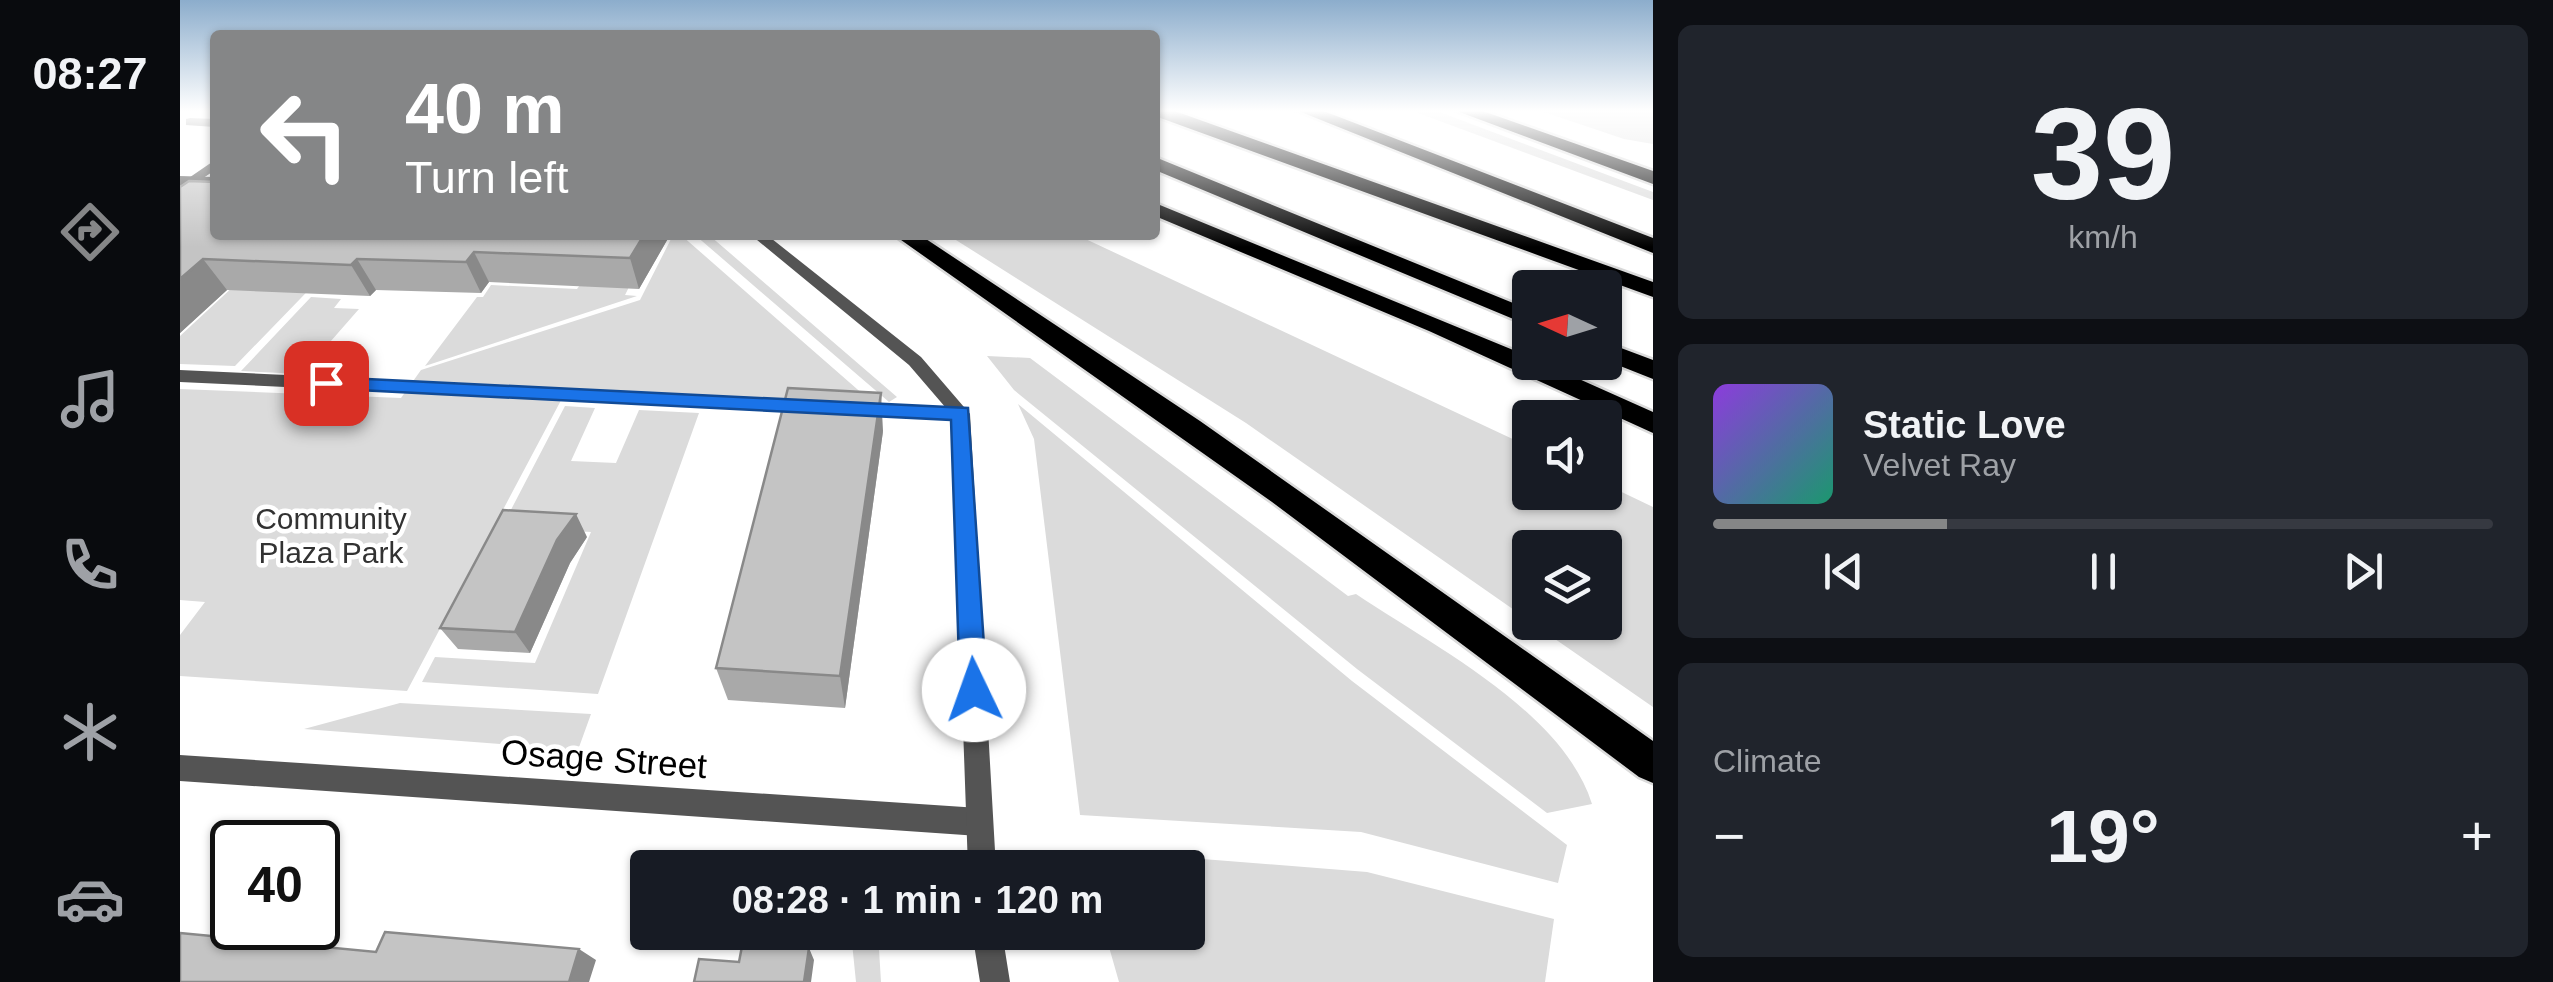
<!DOCTYPE html>
<meta charset="utf-8">
<style>
:root{--surface:#171b24;--page:#20242c;--text:#f1f3f6;--muted:#9ea1a6;--line:#363941;--accent:#858687}
body{margin:0;font-family:Arial,sans-serif;background:var(--page);color:var(--text);height:100vh;display:flex;flex-direction:column;font-size:38px;white-space:nowrap}
*{box-sizing:border-box;margin:0}
p{font-size:32px;color:var(--muted)}
.icon{flex:none;width:55px;height:55px;fill:none;stroke:currentColor;stroke-width:2;stroke-linecap:round;stroke-linejoin:round}
.map{position:relative;flex:1;overflow:hidden}
.sheet{display:flex;flex-direction:column;gap:25px;padding:25px;background:#0d0f14;width:900px}
.sheet>*{flex:none}
.guide{position:absolute;left:30px;top:30px;width:950px;height:210px;border-radius:10px;box-shadow:0 2px 8px #0004;background:#858687;color:#fff;overflow:hidden}
.needle{width:65px;rotate:274deg}
.controls{position:absolute;left:1332px;top:270px;display:grid;gap:20px}
.controls a{display:grid;place-items:center;width:110px;height:110px;border-radius:10px;background:var(--surface);box-shadow:0 2px 8px #0004;font-size:50px}
.speed{position:absolute;left:30px;top:820px;display:flex;gap:20px;font-size:50px;font-weight:700;text-align:center}
.speed>*{display:grid;place-content:center;width:130px;height:130px;border-radius:50%;background:var(--surface);box-shadow:0 2px 8px #0004;line-height:1}
.speed .limit{border:5px solid #111;border-radius:15px;background:#fff;color:#111}
.pin{position:absolute;display:grid;place-items:center;width:85px;height:85px;color:#fff;margin:-42px;border-radius:20px;box-shadow:0 5px 15px #0006}
.me{position:absolute;width:110px;margin:-55px;rotate:357deg;stroke-linejoin:round;filter:drop-shadow(0 0 8px #0008)}
.turn{display:flex;align-items:center;gap:35px;height:210px;padding:0 30px;font-size:45px}
.turn .icon{width:130px;height:130px;stroke-width:2.5}
.turn b{display:block;font-size:70px;line-height:85px}
.big{font-size:75px;font-weight:800;line-height:1.1}
.sheet .card{flex:1;display:flex;flex-direction:column;justify-content:center;gap:15px;min-width:0;padding:0 35px;border-radius:15px;background:var(--page)}
.sheet .dial{align-items:center;gap:0}
.dial b{font-size:130px;line-height:1}
.song{display:flex;align-items:center;gap:30px}
.cover{width:120px;height:120px;border-radius:15px;background:linear-gradient(135deg,hsl(270 70% 55%),hsl(160 70% 35%))}
.played{height:10px;border-radius:5px;background:linear-gradient(90deg,var(--accent) 30%,var(--line) 30%)}
.keys{display:flex;justify-content:space-around;direction:ltr}
.heat{display:flex;justify-content:space-between;align-items:center;font-size:55px;direction:ltr}
.trip{position:absolute;left:450px;top:850px;width:575px;height:100px;border-radius:10px;background:var(--surface);box-shadow:0 2px 8px #0004;font-weight:800;line-height:100px;text-align:center}
main{display:flex;flex:1;min-height:0}
.menu{display:flex;flex-direction:column;width:180px;justify-content:space-around;align-items:center;background:#090b0e;color:var(--muted)}
.menu .icon{width:70px;height:70px}
.menu .active{color:var(--accent)}
.menu b{font-size:45px;color:var(--text)}
.map>svg:first-child{display:block}
.green{fill:#dbdbdb}
.lines{fill:none;stroke-linecap:round;stroke-linejoin:round}
.motorway-casing{stroke:#dbdbdb;stroke-width:5}
.service{fill:#545454;fill-rule:evenodd}
.minor{fill:#545454;fill-rule:evenodd}
.tertiary{fill:#545454;fill-rule:evenodd}
.motorway{fill:#000;fill-rule:evenodd}
.wall{fill:#a9a9a9}
.shaded-wall{fill:#898989}
.building{fill:#c4c4c4;stroke:#898989;stroke-width:2.5}
.route{fill:#1a73e8;stroke:#114b97;stroke-width:2.5}
.labels{text-anchor:middle;stroke-width:9;stroke-linejoin:round;paint-order:stroke}
.park-label{font-size:30px;fill:#323232;stroke:#fff}
.near-street-label{font-size:35px;fill:#000;stroke:#fff}
</style>
<main>
<nav class="menu">
<b>08:27</b>
<svg class="icon active" aria-label="directions" viewBox="0 0 24 24"><path d="M12 3l9 9-9 9-9-9zM9 14v-3h6M13 9l2 2-2 2"/></svg>
<svg class="icon" aria-label="music" viewBox="0 0 24 24"><path d="M9 18V5l10-2v13"/><circle cx="6" cy="18" r="3"/><circle cx="16" cy="16" r="3"/></svg>
<svg class="icon" aria-label="phone" viewBox="0 0 24 24"><path d="M5 4h4l2 5-3 2q2 4 5 5l2-3 5 2v4C11 20 4 13 5 4z"/></svg>
<svg class="icon" aria-label="climate" viewBox="0 0 24 24"><path d="M12 3v18M4 7l16 10M4 17L20 7"/></svg>
<svg class="icon" aria-label="car" viewBox="0 0 24 24"><path d="M5 17H2v-5l4-1 3-4h7l3 4 3 1v5h-3M9 17h6M6 11h13"/><circle cx="7" cy="17" r="2"/><circle cx="17" cy="17" r="2"/></svg>
</nav>
<div class="map">
<svg width="1473" height="982" viewBox="0 0 1473 982">
<rect width="100%" height="100%" fill="#fff"/>
<!-- green -->
<path class="green" d="M1230,110H1254L1473,192V200Z
M1358,110H1473V144L1444,139Z
M109,235H182L55,366L0,364V336Z
M493,235H501L685,396L675,402L387,389L227,691L0,676V635L25,602L0,600V389L221,398L241,370L460,300Z
M515,235H529L717,397L709,402Z
M768,235H897L1350,447V492H1425V484L1473,507V707L1352,623L1425,622V548H1350V621L1066,423Z
M402,282L450,285L445,295L457,296L245,366L297,297H303L311,285L397,289Z
M131,297L161,299L154,308L179,309L122,374L61,371Z
M807,356L850,358L1168,596L1176,594C1253,646 1383,711 1412,804L1367,813L1177,669L834,390Z
M838,404L1172,681L1387,845L1378,883L1181,832L900,815L854,439Z
M385,406L415,408L391,461L436,463L459,410L519,413L418,694L242,682L255,657L355,663L411,532L322,527Z
M220,703L411,714L398,750L124,729Z
M909,850L1187,872L1374,919L1365,982H939L925,933L1008,932V868L912,867Z
M671,933H698L701,982H676Z"/>
<g class="lines">
<defs>
<path id="motorway" d="M975,110H992L1473,282V297L975,116Z
M1116,110H1141L1473,238V253Z
M1274,110H1300L1473,171V184Z
M975,157L1350,310V326L975,170Z
M975,203L1350,357V362H1361L1473,412V433L1249,331L975,216Z
M714,235H740L1020,421L1473,741V783L1459,777L1092,502Z
M1425,342L1473,360V379L1425,360Z"/>
</defs>
<!-- motorway casing -->
<use href="#motorway" class="motorway-casing"/>
<!-- service -->
<path class="service" d="M10,118L35,119V127L6,125V119Z
M0,370L629,400L638,406L629,412L0,382Z
M678,403L781,408L790,414L781,420L672,413L669,409L672,405Z"/>
<!-- minor -->
<path class="minor" d="M35,160V170L0,194V184Z
M0,755L799,808L809,812L813,822L809,832L799,836L0,781Z"/>
<!-- tertiary -->
<path class="tertiary" d="M0,176L35,177V185L0,184Z
M571,235H587L741,357L790,414L816,868H788L772,415L729,365Z
M792,932H822L830,982H800Z"/>
<!-- motorway -->
<use href="#motorway" class="motorway"/>
</g>
<!-- wall -->
<path class="wall" d="M0,187L35,235H490L459,289L309,282L301,293L196,290L190,296L47,290L0,333Z
M703,431L665,708L548,700L536,668Z
M407,537L390,563L350,653L278,649L260,628Z"/>
<!-- shaded-wall -->
<path class="shaded-wall" d="M464,235H490L459,289L450,258Z
M294,252L309,282L301,293L286,262Z
M23,259L47,290L0,333V279Z
M177,259L196,290L190,296L171,265Z
M701,393L703,431L665,708L660,676Z
M396,514L407,537L390,563L350,653L335,632L377,540Z
M629,948L634,960L631,982H624Z
M399,949L416,960L409,982H389Z"/>
<!-- building -->
<path class="building" d="M9,181L35,182V235H464L450,258L294,252L286,262L177,259L171,265L23,259L0,279V187Z
M608,388L701,393L660,676L536,668Z
M323,510L396,514L377,540L335,632L260,628Z
M205,932L399,949L389,982H0V933L196,952Z
M563,941L629,948L624,982H514L519,959L559,962Z"/>
<!-- sky -->
<linearGradient id="sky" x2="0" y2="1"><stop stop-color="#8cadcc"/><stop offset="0.45" stop-color="#fff"/><stop offset="1" stop-color="#fff" stop-opacity="0"/></linearGradient>
<rect width="1473" height="247" fill="url(#sky)"/>
<!-- route -->
<path class="route" d="M146,377L788,408L807,690L803,699L794,702L784,699L780,690L771,420L139,388L136,383Z"/>
<g class="labels">
<!-- park labels -->
<g class="park-label">
<text x="151" y="529">Community<tspan x="151" dy="34">Plaza Park</tspan></text>
</g>
<!-- near-street labels -->
<g class="near-street-label">
<text transform="translate(424 759) rotate(4)" y="12">Osage Street</text>
</g>
</g>
</svg>
<div class="controls">
<a><svg class="needle" viewBox="-14 -14 28 28"><path d="M0-13l5 13h-10z" fill="#e53935"/><path d="M0 13l5-13h-10z" fill="#9ea1a6"/></svg></a>
<a><svg class="icon" aria-label="sound" viewBox="0 0 24 24"><path d="M4 9h4l5-4v14l-5-4H4zM17 9q2 3 0 6"/></svg></a>
<a><svg class="icon" aria-label="layers" viewBox="0 0 24 24"><path d="M12 4l9 5-9 5-9-5zM3 14l9 5 9-5"/></svg></a>
</div>
<div class="speed"><div class="limit">40</div></div>
<div class="pin" style="left:146px;top:383px;background:#d93025"><svg class="icon" aria-label="arrive" viewBox="0 0 24 24"><path d="M6 21V4h12l-3 4 3 4H6"/></svg></div>
<svg class="me" style="left:794px;top:690px" viewBox="-20 -20 40 40"><circle r="19" fill="#fff"/><path d="M0-13L10 11 0 6-10 11z" fill="#1a73e8"/></svg>
<div class="trip">08:28 · 1 min · 120 m</div>
<div class="guide">
<div class="turn"><svg class="icon" aria-label="left" viewBox="0 0 24 24"><path d="M17 20v-9H6M10 6l-5 5 5 5"/></svg><div><b>40 m</b>Turn left</div></div>
</div>
</div>
<section class="sheet">
<div class="card dial"><b>39</b><p>km/h</p></div>
<div class="card">
<div class="song"><i class="cover"></i><div><b>Static Love</b><p>Velvet Ray</p></div></div>
<div class="played"></div>
<div class="keys"><svg class="icon" aria-label="previous" viewBox="0 0 24 24"><path d="M18 5L8 12l10 7zM5 5v14"/></svg><svg class="icon" aria-label="pause" viewBox="0 0 24 24"><path d="M8 5v14M16 5v14"/></svg><svg class="icon" aria-label="next" viewBox="0 0 24 24"><path d="M6 5l10 7-10 7zM19 5v14"/></svg></div>
</div>
<div class="card"><p>Climate</p>
<div class="heat"><a>−</a><b class="big">19°</b><a>+</a></div>
</div>
</section>
</main>
